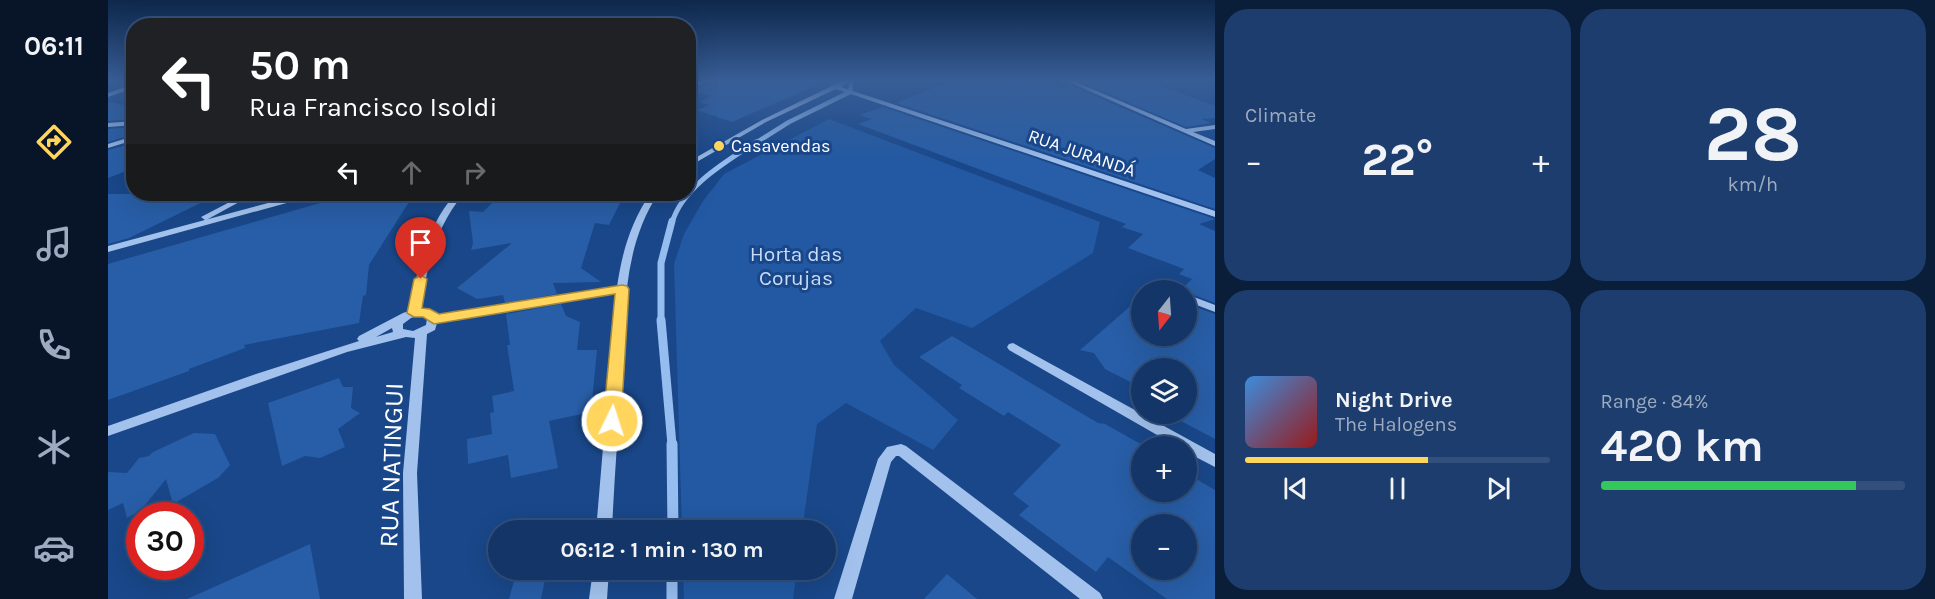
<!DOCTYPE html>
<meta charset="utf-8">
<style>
:root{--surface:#133567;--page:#1c3d6d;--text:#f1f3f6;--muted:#9dabc0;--line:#32507b;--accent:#ffd55e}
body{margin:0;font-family:Karla,sans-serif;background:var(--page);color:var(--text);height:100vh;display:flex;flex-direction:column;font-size:22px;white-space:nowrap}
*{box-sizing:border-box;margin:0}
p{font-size:20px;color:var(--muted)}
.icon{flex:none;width:33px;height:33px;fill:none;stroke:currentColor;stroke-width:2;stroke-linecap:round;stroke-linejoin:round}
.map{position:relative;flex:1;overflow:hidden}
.details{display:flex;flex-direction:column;gap:9px;padding:9px;background:#0a1d39;width:720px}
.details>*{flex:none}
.hud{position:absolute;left:18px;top:18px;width:570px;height:183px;border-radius:24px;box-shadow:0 6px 24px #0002,0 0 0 2px var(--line);background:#202124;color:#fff;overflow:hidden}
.needle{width:39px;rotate:197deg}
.tools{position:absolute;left:1023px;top:280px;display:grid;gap:12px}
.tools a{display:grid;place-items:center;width:66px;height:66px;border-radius:50%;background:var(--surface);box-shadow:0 6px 24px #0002,0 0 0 2px var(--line);font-size:30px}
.speed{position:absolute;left:18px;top:502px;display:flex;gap:12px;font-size:30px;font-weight:700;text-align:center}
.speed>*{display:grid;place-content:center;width:78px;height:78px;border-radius:50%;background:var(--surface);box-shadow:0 6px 24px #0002,0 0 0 2px var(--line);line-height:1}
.speed .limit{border:9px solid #d22;background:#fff;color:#111}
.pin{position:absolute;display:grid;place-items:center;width:51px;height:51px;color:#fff;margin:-62px -26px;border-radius:50% 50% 50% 0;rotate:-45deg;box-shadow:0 0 6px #0007}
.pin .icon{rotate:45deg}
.me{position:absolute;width:66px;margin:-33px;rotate:4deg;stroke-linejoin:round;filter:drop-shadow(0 0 4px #0008)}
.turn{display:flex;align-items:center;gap:21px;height:126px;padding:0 24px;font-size:27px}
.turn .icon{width:78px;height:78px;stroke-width:2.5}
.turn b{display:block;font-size:42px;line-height:51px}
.lanes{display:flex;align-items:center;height:57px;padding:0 24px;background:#0003;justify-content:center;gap:30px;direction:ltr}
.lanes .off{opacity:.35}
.big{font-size:45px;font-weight:700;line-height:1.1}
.details .tile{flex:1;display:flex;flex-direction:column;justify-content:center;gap:9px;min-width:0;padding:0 21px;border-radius:24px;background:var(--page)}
.details .dial{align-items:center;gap:0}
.dial b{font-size:78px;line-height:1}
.song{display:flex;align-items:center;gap:18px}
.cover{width:72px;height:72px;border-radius:9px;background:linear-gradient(135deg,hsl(210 70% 55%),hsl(0 70% 35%))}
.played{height:6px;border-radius:3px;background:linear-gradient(90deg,var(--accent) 60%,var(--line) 60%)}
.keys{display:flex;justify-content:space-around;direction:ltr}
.heat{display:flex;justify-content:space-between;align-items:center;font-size:33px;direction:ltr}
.charge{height:9px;border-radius:4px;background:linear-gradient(90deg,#34c759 84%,var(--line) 0)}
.details .tiles{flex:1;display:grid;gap:9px;grid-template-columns:repeat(2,1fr)}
.trip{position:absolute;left:380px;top:520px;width:348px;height:60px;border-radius:30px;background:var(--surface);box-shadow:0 6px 24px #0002,0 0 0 2px var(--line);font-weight:700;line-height:60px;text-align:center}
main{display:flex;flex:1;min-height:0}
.dock{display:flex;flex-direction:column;width:108px;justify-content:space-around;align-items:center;background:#081529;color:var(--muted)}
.dock .icon{width:42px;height:42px}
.dock .selected{color:var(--accent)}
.dock b{font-size:27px;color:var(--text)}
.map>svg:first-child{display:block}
.green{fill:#2259a2}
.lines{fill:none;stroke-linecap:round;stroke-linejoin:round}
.stream-far4{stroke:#95bdef;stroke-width:4.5}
.stream-far3{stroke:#95bdef;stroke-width:5}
.stream-far2{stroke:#95bdef;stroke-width:7}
.stream-far1{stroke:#95bdef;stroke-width:9}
.stream{stroke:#95bdef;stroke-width:11}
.building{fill:#285ea7;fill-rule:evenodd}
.minor{fill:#a2c2ed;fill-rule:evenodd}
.route{fill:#ffd55e;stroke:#a68a3d;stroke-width:1.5}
.poi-dot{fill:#ffd55e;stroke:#194789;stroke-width:2}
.labels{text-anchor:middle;stroke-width:6;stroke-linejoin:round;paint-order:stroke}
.far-poi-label{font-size:18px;fill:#fff;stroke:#194789;text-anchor:start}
.far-street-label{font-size:18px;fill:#fff;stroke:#194789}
.park-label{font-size:21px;fill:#c8ddf9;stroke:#194789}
.near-street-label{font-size:26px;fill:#fff;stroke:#194789}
</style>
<main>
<nav class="dock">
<b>06:11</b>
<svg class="icon selected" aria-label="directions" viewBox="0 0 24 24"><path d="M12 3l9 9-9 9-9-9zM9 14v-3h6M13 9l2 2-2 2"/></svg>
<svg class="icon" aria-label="music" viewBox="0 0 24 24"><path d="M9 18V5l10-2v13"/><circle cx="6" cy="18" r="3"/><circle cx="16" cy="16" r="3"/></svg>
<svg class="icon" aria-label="phone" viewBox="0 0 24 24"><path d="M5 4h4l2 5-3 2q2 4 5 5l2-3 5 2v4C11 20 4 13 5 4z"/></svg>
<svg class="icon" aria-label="climate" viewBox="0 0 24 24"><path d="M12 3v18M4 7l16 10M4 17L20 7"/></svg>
<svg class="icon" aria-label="car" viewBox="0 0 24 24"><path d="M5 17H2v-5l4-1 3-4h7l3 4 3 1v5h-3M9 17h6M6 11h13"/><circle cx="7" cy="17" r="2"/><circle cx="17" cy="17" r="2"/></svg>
</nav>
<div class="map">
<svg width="1107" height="599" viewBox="0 0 1107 599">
<rect width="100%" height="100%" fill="#194789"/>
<!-- green -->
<path class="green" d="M721,119L992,222L985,253L864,328L808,308L772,341L786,365L850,420L825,450L738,403L709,424L694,531H574L566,264L576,234L595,201L616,174Z
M575,570H689L685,599H576Z"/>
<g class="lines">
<!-- stream-far4 -->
<path class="stream-far4" d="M646,144L681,122L742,92L744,80"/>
<!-- stream-far3 -->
<path class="stream-far3" d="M564,223C574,187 619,161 648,142"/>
<!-- stream-far2 -->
<path class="stream-far2" d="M553,322V263L564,221"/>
<!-- stream-far1 -->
<path class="stream-far1" d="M553,320L564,445"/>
<!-- stream -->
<path class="stream" d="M564,444L565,531
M564,570V599"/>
</g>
<!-- building -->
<path class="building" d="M661,80H720L624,122L589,110L602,105L592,102L603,96L580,90L597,85Z
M890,80H935L958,90L959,84L1107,148V159L1090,170L1107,178V209L788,103L835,84Z
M968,80H1037L1107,106V118L1093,119L1103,123L1078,127Z
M0,102L26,107V119L0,121Z
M775,107L1107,219L1091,224L1107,231V303L1078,292V285L1084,279L1071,274L1076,269L1020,248L1035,234L1014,227L1018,224L750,124L764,119L751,115Z
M26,127V134L0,142V129Z
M26,143V168L0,178V150Z
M0,194H111L21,238L0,244Z
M246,194H306L261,265L258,295L255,296L251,323L136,345L137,348L81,369V371L0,400V264L226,199L229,202Z
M393,194H494L515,197L501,225L487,223L473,268L493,282L445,283L449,294L397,303L395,295L369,299L349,288L404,243L363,250L365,243L361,211L375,212Z
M1034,296V336H1078V304L1107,314V439L1060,414H1078V369H1034V388L997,369L986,353L972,350Z
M453,304L458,316L472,322L469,350H489L483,412L441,421L450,468L403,478L400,455L360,464L359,439L384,434L382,413L386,412L384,396L406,391L399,345H402L398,314Z
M844,336L990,423L997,424L1038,447H1033L1034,492H1078V473L1107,490V599H1059L1000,557L988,572L911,515L921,506L905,494L953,445L900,412L896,416L851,388L854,385L811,357ZM1034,525H1078V570H1034Z
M231,378L235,387H245L243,408L252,413L230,429L237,447L212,458L197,456L174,466L160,403Z
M86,433L107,434L122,465L110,478L65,504L58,479L33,510L19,518L15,503L0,510V472L19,473L31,458L41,456L45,452Z
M202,544L212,599H79Z
M409,570H439L433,599H401Z
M839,574L869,599H816Z"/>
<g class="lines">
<!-- minor -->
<path class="minor" d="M597,80H605L580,88V84Z
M736,80H742L733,87L1107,211V217L728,89L658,122L580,167V162L654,120Z
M956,80H963L1078,129L1107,125V129L1085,132L1107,141V146Z
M26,84V88L0,97V93Z
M26,121V125L0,127V123Z
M26,136V140L0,148V144Z
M137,194H146L100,219L97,220L93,217Z
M194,194H205L204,196L0,252V246Z
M347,194H355C325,233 321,262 312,309L329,314L330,316L509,287C514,252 523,222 542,194H550C513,250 517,320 513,385C510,433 506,482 504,531H488L508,293L329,323L327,330L319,334L309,473L314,599H296L295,473L307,338L298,337L239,352L0,436V426L148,374L251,341L249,339L251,336L295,313L301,311C310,268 318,228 347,194ZM312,315L319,318L318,325L305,331L295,329V324L303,318ZM284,328L285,332L268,337Z
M1053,283L1069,289L1070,291C1062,291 1054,292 1048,286L1049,284Z
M1078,294L1107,305V312L1078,301Z
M905,343L1107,454V467L1078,452V447H1070L901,350L899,347L901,344Z
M793,444L798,446L992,593L995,599H972L791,456H788L783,462L744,599H726L770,459L779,447Z
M485,570H501L499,599H481Z"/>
</g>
<!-- sky -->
<linearGradient id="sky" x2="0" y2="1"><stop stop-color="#0e274b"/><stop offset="0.49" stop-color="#385e97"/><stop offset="1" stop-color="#385e97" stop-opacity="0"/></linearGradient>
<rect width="1107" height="164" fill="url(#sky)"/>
<!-- route -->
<path class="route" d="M313,275L319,279L314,308L322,309L331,314L514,285L519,286L521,289L513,421L510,426L504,428L498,426L495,421L507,294L326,324L315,317H306L299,313L306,279Z"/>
<!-- markers -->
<circle class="poi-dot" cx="611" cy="146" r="6"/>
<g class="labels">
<!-- far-poi labels -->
<g class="far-poi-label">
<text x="623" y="152">Casavendas</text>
</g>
<!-- far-street labels -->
<g class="far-street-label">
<text transform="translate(974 153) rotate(19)" y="6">RUA JURANDÁ</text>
</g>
<!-- park labels -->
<g class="park-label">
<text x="688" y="261">Horta das<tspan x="688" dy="24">Corujas</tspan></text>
</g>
<!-- near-street labels -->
<g class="near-street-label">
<text transform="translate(283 465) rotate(-88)" y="9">RUA NATINGUI</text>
</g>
</g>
</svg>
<div class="tools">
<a><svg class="needle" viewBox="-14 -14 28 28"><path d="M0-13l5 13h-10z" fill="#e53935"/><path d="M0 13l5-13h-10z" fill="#9dabc0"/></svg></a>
<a><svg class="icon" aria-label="layers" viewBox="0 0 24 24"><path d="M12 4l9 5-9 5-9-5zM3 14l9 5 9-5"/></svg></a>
<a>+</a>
<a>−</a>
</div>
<div class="speed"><div class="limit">30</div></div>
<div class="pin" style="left:313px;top:279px;background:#d93025"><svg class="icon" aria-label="arrive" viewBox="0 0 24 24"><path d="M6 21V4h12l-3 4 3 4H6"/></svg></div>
<svg class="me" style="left:504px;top:421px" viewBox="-20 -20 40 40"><circle r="17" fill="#ffd55e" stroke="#fff" stroke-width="3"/><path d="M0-11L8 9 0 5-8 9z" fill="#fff"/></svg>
<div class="trip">06:12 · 1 min · 130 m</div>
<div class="hud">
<div class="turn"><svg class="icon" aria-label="left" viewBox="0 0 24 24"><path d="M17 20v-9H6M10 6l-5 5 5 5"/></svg><div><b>50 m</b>Rua Francisco Isoldi</div></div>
<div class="lanes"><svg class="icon" aria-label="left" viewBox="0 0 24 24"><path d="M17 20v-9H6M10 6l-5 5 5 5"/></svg><svg class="icon off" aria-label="ahead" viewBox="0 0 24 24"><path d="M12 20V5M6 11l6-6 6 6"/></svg><svg class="icon off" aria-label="right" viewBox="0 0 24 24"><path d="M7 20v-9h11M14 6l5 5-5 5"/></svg></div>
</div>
</div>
<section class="details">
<div class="tiles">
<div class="tile"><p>Climate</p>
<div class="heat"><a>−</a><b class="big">22°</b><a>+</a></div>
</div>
<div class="tile dial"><b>28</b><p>km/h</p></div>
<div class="tile">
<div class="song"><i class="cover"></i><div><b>Night Drive</b><p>The Halogens</p></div></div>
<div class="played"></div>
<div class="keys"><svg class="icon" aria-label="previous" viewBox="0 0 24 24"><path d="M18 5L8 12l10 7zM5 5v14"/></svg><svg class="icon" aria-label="pause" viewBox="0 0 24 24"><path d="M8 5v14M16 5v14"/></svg><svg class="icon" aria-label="next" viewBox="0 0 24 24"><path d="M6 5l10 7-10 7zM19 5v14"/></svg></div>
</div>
<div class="tile"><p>Range · 84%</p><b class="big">420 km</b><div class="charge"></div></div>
</div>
</section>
</main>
